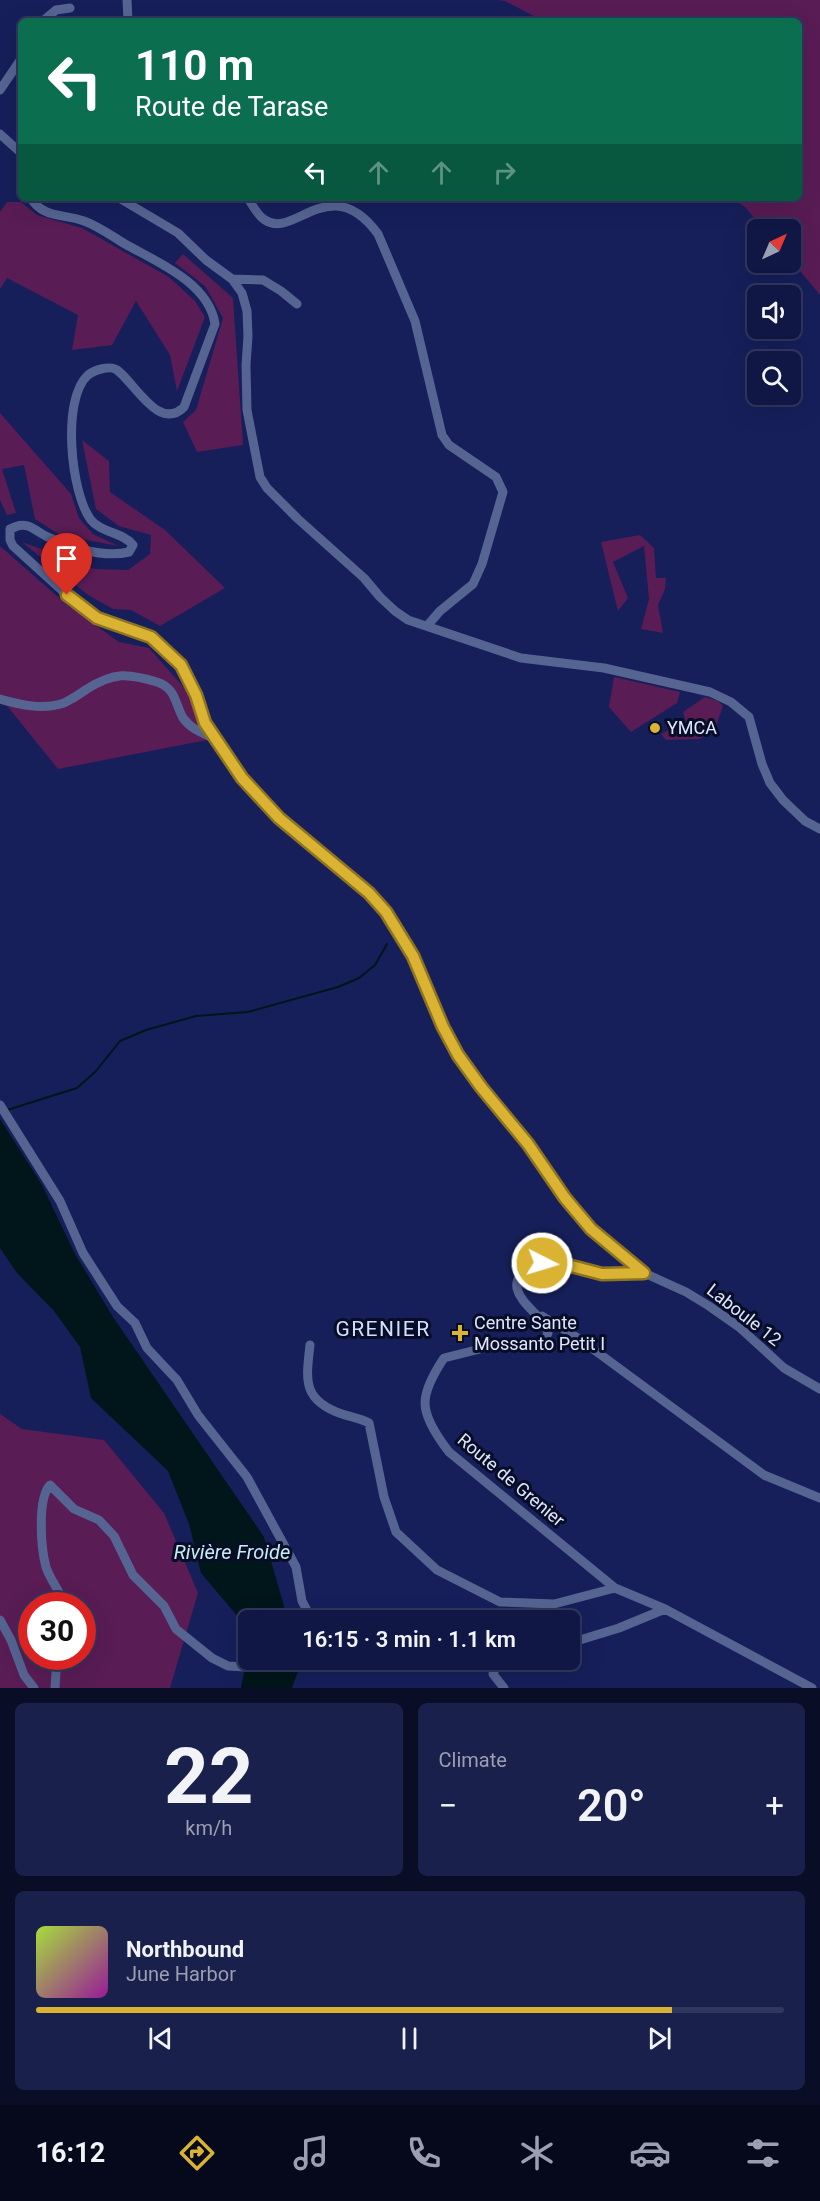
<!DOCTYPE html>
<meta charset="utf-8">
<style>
:root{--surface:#101744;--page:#19204b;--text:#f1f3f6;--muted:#9c9fb2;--line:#30365d;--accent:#dab333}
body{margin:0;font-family:Roboto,sans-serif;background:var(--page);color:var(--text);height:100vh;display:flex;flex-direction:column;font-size:22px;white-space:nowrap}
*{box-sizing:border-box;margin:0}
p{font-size:20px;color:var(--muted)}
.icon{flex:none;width:33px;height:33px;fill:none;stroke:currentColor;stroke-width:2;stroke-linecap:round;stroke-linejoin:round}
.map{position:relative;height:1688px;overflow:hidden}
.details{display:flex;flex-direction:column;gap:15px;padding:15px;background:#090d25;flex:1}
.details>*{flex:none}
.top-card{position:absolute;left:18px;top:18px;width:784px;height:183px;border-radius:9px;box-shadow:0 6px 24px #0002,0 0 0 2px var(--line);background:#0b6e4f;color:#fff;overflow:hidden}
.needle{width:39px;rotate:44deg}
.fabs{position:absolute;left:747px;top:219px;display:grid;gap:12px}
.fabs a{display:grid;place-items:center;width:54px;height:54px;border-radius:9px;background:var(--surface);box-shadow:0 6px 24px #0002,0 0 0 2px var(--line);font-size:30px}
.speed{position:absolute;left:18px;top:1592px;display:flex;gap:12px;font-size:30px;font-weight:700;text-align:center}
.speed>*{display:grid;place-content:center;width:78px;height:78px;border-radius:50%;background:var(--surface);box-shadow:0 6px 24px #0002,0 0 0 2px var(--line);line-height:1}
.speed .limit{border:9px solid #d22;background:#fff;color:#111}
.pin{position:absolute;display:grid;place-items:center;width:51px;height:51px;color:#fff;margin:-62px -26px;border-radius:50% 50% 50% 0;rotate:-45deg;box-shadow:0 0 6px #0007}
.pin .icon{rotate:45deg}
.me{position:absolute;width:66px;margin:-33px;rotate:95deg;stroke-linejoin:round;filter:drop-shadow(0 0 4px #0008)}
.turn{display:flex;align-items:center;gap:21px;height:126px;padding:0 18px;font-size:27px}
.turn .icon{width:78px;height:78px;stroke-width:2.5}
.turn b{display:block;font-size:42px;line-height:51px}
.lanes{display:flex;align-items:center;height:57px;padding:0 18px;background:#0003;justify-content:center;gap:30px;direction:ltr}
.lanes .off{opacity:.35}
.big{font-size:45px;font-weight:600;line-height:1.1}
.details .tile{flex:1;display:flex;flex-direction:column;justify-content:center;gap:9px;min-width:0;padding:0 21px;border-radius:9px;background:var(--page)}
.details .dial{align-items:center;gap:0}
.dial b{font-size:78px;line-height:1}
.song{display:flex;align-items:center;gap:18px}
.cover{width:72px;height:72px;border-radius:9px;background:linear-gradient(135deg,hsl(80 70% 55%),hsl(300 70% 35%))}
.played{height:6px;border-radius:3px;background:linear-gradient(90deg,var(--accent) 85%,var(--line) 85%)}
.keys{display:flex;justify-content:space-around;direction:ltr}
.heat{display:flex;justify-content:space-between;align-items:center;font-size:33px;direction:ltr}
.details .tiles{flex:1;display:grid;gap:15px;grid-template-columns:1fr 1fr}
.tile:last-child{grid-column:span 2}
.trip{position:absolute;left:238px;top:1610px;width:342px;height:60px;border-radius:9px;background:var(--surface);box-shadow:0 6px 24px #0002,0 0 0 2px var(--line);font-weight:600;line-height:60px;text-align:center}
.tab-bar{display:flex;height:96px;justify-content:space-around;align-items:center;background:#06091b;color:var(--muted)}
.tab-bar .icon{width:42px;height:42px}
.tab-bar .active{color:var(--accent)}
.tab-bar b{font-size:27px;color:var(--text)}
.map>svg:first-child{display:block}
.green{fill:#591c55;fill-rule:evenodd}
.water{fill:#00161a}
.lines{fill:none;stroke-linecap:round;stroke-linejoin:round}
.stream{stroke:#00161a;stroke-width:2}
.minor{stroke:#566492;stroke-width:9}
.route-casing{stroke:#8e7421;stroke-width:15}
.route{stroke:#dab333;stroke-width:10}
.poi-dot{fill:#dab333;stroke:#080d27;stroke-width:2}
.labels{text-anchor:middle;stroke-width:6;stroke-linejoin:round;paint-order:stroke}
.poi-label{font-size:18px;fill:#dee6fc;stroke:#080d27;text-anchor:start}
.street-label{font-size:18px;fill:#dee6fc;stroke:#080d27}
.water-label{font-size:20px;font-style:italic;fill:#c7ecf3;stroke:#080d27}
.quarter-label{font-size:21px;letter-spacing:1.5px;fill:#d4defc;stroke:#080d27}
</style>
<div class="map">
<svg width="820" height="1688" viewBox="0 0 820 1688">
<rect width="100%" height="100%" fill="#161f5a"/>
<!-- green -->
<path class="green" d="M497,0H820V295L791,260L790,230L764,229L745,207L732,198H800V21H543L505,1Z
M7,202H21L37,215L82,228L169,277L195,301L205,317L177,391L170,355L136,301L112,345L72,350L78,315L7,278L0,289V212Z
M183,254L233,298L243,445L197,452L183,422L196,410L223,318L205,286L175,263Z
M0,413L71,494L79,518L93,534L118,546L60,535L35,519L24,465L2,469L16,513L7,515L0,500Z
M82,440L109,461L110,492L165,530L225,588L160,626L131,610L113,609L88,595L22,542L95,569L128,570L150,554L151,535L119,526L96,509Z
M640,535L654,548L656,578H666L665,589L658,605L663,633L641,629L649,599L644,546L613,562L628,598L618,611L601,542Z
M0,546L67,605L119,642L149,648L187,691L207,740L58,769L0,697Z
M614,677L680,692L677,703L631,732L609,707Z
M705,697L718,701L723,706L714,732L699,739L666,740L661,734L686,722L683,712Z
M0,1414L22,1429L104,1440L164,1513L198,1593L170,1688H0ZM32,1605H82V1656H32Z"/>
<!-- water -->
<path class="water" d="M0,1119L42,1185L75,1254L113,1317L264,1537L288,1620H249V1659H299L300,1666L292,1688H241L245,1667L244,1624L201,1573L189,1524L168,1471L91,1398L80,1347L54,1311L17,1273L0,1248Z"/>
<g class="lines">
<!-- stream -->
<path class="stream" d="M7,1110L77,1088L96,1071L120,1041L146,1030L196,1016L248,1012L338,987L359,978L375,965L387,944"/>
<!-- minor -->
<path class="minor" d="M127,0L128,21
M43,21L56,10L70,8
M0,90L21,59
M0,134L21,153
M31,198C42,218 65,214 84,221C98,226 112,236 125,244C157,262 209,283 215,324L184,407C159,432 135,383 117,370C110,365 94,370 88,375C61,399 71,494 91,520C101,533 123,532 133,545L129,552C104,558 73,548 50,538C42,535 36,529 28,526C21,524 17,526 10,529V540L13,546L78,605L97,618L151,637L181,665L196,695L205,723L242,778L279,818L369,893L386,913L413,956L443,1027L458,1055L481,1087L528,1144L565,1198L591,1229L644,1273L686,1292L709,1306L739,1327L784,1368L820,1389
M119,198L178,233L206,260L232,279L242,293L247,311L248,336L246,365L247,410L260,477L267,488L298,519L364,578L380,597L395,611L408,620L521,658L604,668L710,692L731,702L749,717L762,764L770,783L783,800L805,821L820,829
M248,198C252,205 258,216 265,220C294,240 330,169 378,234L415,321L442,435L449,445L496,477L503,492L482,564L473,584L440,611L427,626
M232,279L263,280L281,291L297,304
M0,699C20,705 43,710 64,703C72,699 80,694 87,689C114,672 128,673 157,682C176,688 175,704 183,718C191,729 202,733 213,738
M0,1105L60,1201L83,1253L117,1306L135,1323L147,1348L177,1380L198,1415L247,1477L296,1567L302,1601L312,1620
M644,1273C631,1274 616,1276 603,1274C578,1271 540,1248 520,1276C517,1280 516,1283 517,1288C521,1306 543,1315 548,1333L545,1340L534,1345L488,1347L444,1358C436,1370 425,1389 425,1403C425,1419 439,1439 449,1452L615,1588L665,1609L812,1688
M542,1316L578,1338L764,1475L820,1498
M310,1345C306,1380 302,1400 342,1414C351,1417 360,1418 369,1423L384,1497L396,1532L437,1570L500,1602L554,1604L615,1588
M64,1605C61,1592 50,1580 46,1567C41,1549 37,1499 50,1485L74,1509L99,1520L114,1536L133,1575L164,1606L176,1629L212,1658L228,1666L245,1667L277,1666L294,1659
M0,1620L11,1640L24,1675L34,1688
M570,1643L619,1628L665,1609
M499,1659L493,1674L504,1688
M55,1688L57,1656"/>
</g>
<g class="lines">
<defs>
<path id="route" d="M67,595L97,618L151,637L181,665L196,695L205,723L242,778L279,818L369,893L386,912L413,956L443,1027L458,1055L481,1087L528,1144L565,1198L591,1229L644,1273L602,1274L556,1262L542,1263"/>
</defs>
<!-- route casing -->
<use href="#route" class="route-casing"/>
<!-- route -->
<use href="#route" class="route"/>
</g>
<!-- markers -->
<g class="poi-dot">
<circle cx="655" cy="728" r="6"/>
<path d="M457 1324h6v6h6v6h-6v6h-6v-6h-6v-6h6z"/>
</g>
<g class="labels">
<!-- poi labels -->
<g class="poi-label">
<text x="667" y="734">YMCA</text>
<text x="474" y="1329">Centre Sante<tspan x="474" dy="21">Mossanto Petit I</tspan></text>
</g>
<!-- street labels -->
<g class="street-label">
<text transform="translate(744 1315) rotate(38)" y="6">Laboule 12</text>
<text transform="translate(511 1480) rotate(40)" y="6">Route de Grenier</text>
</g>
<!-- water labels -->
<g class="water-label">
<text x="232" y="1559">Rivière Froide</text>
</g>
<!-- quarter labels -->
<g class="quarter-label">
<text x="383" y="1336">GRENIER</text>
</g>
</g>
</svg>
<div class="fabs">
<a><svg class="needle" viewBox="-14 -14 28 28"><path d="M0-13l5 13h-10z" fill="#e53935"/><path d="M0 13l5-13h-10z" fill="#9c9fb2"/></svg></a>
<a><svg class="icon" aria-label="sound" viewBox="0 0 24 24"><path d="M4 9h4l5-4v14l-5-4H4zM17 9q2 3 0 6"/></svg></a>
<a><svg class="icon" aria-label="search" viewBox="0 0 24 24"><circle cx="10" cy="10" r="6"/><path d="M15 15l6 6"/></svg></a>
</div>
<div class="speed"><div class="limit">30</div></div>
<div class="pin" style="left:67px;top:595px;background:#d93025"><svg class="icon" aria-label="arrive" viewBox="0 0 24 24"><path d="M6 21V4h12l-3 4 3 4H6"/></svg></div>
<svg class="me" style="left:542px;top:1263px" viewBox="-20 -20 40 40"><circle r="17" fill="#dab333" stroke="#fff" stroke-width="3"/><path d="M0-11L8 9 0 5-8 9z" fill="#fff"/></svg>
<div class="trip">16:15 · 3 min · 1.1 km</div>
<div class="top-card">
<div class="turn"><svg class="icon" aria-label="left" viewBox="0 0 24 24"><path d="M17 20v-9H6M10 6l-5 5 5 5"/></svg><div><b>110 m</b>Route de Tarase</div></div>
<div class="lanes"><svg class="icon" aria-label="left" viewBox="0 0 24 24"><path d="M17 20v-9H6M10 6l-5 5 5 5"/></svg><svg class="icon off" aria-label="ahead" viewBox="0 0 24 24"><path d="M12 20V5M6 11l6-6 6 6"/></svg><svg class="icon off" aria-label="ahead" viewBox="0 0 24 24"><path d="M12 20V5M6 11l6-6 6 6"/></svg><svg class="icon off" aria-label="right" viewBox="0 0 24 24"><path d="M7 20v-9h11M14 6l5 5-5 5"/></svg></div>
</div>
</div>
<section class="details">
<div class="tiles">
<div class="tile dial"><b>22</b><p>km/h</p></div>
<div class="tile"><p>Climate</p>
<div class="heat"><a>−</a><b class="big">20°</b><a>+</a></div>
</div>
<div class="tile">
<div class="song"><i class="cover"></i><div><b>Northbound</b><p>June Harbor</p></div></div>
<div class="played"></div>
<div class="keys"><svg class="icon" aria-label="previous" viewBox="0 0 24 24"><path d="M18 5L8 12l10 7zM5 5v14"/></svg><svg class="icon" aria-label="pause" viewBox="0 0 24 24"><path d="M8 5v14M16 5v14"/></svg><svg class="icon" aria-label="next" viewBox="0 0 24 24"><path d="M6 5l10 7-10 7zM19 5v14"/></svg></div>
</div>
</div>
</section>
<nav class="tab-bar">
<b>16:12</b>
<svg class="icon active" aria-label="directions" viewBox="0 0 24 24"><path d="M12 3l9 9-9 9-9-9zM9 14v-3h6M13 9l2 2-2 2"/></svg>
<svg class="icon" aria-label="music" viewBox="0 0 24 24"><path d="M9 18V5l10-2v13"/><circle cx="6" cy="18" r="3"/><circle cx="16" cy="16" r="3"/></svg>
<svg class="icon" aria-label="phone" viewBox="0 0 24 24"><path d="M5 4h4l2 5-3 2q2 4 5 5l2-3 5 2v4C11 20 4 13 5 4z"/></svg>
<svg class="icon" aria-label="climate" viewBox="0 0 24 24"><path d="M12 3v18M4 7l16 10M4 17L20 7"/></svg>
<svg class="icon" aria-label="car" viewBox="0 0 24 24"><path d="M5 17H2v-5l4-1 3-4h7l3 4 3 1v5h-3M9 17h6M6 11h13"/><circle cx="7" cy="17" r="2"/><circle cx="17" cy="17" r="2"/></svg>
<svg class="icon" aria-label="filters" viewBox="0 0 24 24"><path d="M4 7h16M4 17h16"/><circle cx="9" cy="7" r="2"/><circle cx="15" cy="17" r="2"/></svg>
</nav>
